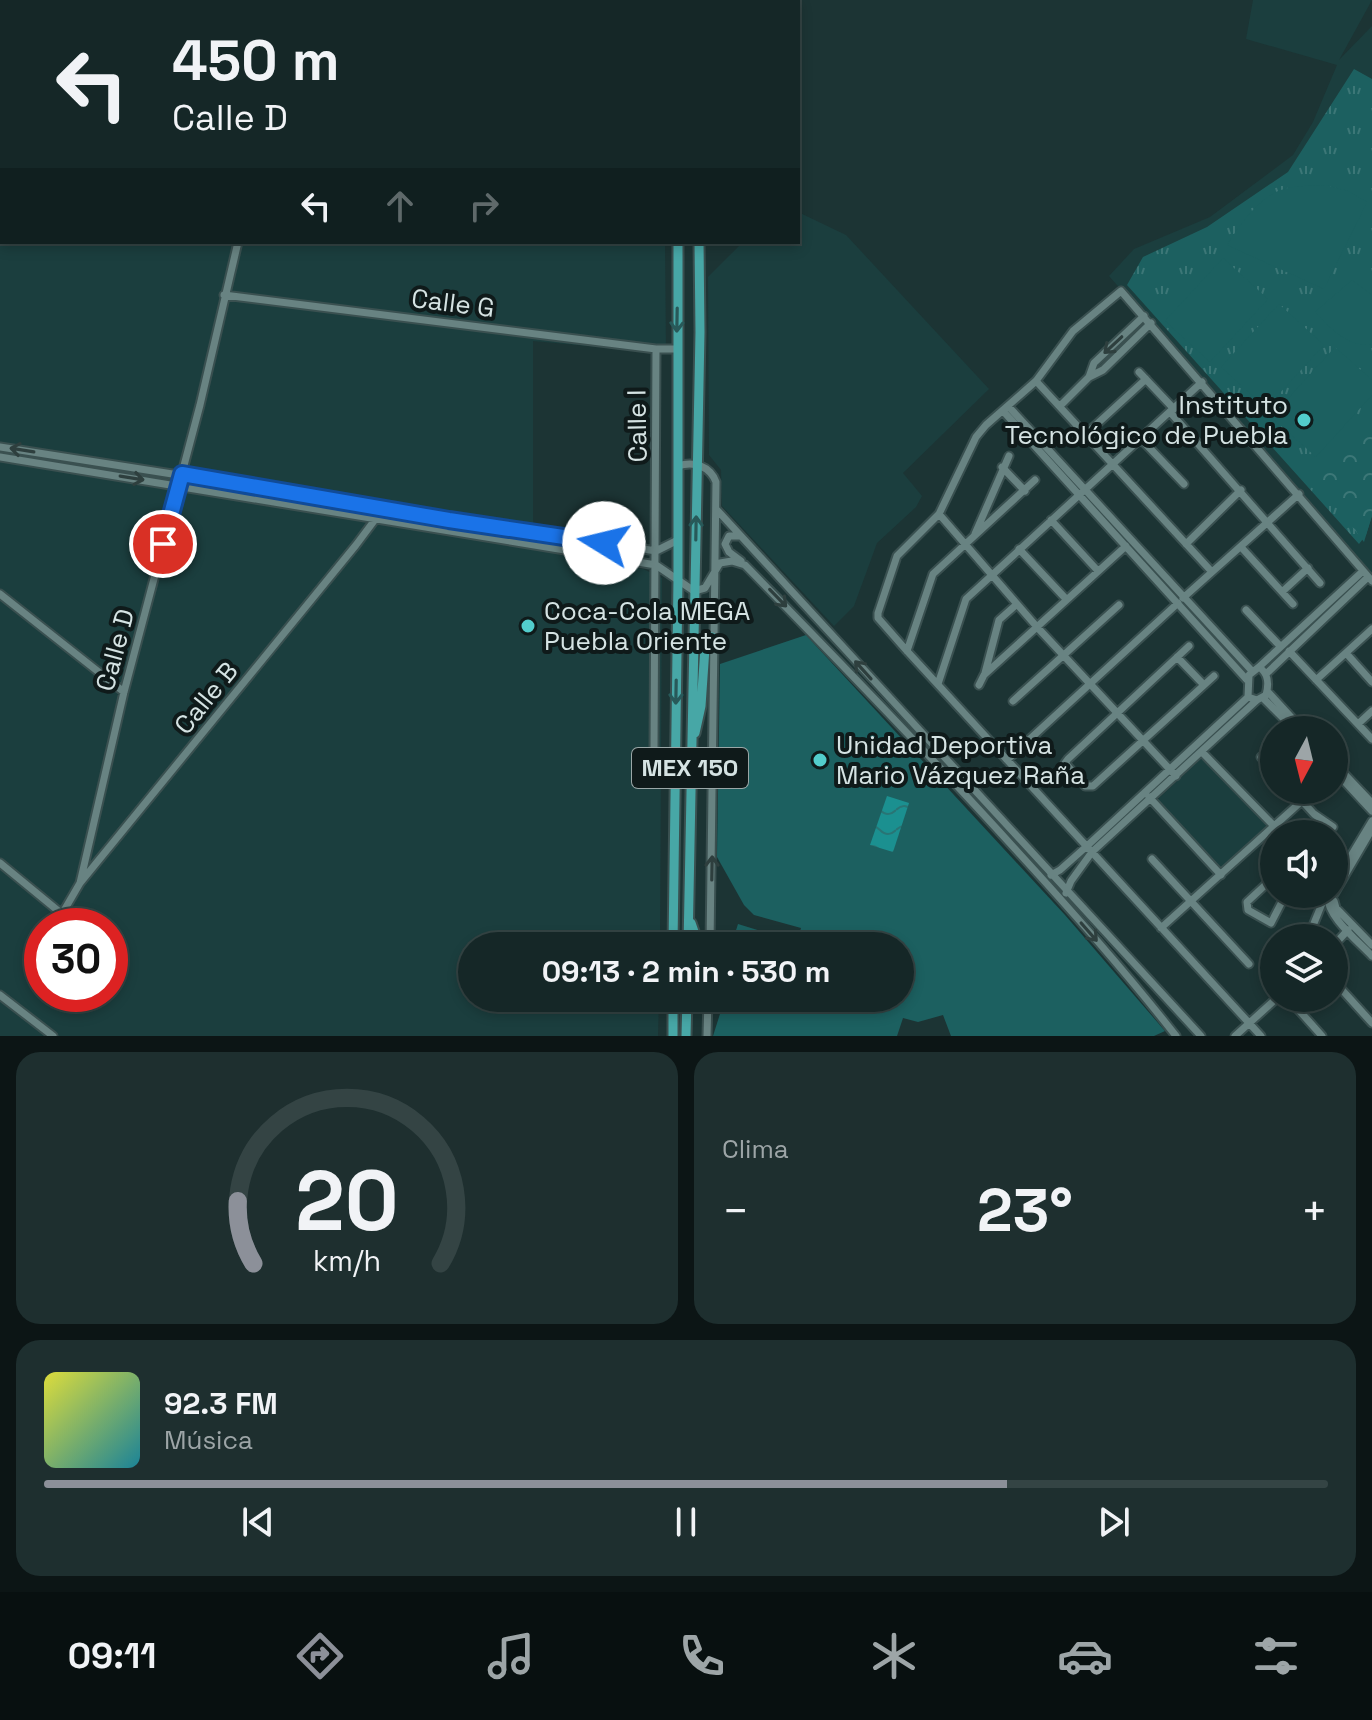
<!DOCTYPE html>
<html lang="es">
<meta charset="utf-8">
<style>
:root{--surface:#152727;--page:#1e2f2f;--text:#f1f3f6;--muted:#9da5a7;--line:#344444;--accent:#8c9099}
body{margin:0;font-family:"Space Grotesk",sans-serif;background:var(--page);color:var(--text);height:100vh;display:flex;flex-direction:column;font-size:30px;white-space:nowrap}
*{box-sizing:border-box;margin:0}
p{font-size:26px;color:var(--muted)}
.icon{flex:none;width:44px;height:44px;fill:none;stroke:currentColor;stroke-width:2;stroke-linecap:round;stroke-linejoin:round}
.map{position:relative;height:1036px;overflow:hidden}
.drawer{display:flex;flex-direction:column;gap:16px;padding:16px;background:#0c1515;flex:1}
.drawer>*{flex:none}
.hud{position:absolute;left:0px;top:0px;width:800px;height:244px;box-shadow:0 4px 12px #0003,0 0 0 2px var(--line);background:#152727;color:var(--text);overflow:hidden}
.needle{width:52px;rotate:187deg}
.buttons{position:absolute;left:1260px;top:716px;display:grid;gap:16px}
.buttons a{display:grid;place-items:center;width:88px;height:88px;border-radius:50%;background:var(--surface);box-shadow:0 4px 12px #0003,0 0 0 2px var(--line);font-size:40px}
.speed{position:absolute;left:24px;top:908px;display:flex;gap:16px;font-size:40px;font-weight:700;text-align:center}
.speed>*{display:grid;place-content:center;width:104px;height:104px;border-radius:50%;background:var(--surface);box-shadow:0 4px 12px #0003,0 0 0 2px var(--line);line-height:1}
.speed .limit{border:12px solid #d22;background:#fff;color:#111}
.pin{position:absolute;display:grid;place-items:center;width:68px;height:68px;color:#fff;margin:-34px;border:4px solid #fff;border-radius:50%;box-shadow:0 2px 8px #0007}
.me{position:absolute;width:88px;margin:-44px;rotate:279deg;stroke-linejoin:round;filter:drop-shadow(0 0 6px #0008)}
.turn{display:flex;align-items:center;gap:28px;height:168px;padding:0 40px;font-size:36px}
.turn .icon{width:104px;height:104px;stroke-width:2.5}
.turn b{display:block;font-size:56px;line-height:68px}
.lanes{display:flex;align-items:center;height:76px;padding:0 40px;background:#0003;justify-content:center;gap:40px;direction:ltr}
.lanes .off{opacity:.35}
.big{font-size:60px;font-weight:700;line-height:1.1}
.drawer .card{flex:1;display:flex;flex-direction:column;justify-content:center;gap:12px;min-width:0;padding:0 28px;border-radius:24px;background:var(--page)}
.drawer .dial{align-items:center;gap:0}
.dial svg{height:208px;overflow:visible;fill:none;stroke:var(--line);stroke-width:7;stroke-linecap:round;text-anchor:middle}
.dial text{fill:var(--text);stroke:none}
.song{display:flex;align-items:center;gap:24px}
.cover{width:96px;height:96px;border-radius:12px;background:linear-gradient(135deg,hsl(60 70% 55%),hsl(190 70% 35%))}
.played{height:8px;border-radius:4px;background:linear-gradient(90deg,var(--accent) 75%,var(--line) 75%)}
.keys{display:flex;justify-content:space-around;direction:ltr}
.heat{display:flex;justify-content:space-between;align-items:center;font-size:44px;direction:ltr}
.drawer .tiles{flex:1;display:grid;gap:16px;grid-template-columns:1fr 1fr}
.card:last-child{grid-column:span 2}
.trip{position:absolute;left:458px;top:932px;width:456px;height:80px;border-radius:40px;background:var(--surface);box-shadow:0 4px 12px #0003,0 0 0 2px var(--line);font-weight:700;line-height:80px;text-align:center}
.menu{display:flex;height:128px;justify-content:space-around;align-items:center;background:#081010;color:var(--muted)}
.menu .icon{width:56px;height:56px}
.menu .active{color:var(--accent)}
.menu b{font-size:36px;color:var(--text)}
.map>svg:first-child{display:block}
.built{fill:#1b3e3e;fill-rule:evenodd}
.grass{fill:url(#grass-tufts)}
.forest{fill:url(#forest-crowns)}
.pitch{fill:#1c6060}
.water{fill:url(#water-waves)}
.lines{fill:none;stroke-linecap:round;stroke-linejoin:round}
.minor-casing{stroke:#3a5050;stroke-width:11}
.major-casing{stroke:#3a5050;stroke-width:13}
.minor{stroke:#688382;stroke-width:7}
.major{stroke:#47a7a6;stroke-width:9}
.oneway{stroke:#285959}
.oneway2{stroke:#2e3f3e}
.route-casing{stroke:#114b97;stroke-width:20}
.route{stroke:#1a73e8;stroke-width:14}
.poi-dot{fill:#52cdcc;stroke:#0f1a1a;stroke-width:3}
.labels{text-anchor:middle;stroke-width:8;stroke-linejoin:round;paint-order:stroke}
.shield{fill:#0f1a1a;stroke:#9aa7a7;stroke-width:2}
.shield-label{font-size:24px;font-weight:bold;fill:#d5e3e3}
.street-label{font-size:26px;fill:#d5e3e3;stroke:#0f1a1a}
.poi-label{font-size:26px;fill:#d5e3e3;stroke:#0f1a1a;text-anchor:start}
</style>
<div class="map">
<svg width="1372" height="1036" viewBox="0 0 1372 1036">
<defs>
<pattern id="grass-tufts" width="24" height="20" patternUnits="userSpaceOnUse" patternTransform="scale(2)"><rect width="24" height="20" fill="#1c6060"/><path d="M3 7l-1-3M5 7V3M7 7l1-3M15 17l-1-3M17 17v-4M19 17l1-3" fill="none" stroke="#3c7777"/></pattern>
<pattern id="forest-crowns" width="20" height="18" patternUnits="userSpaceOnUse" patternTransform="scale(2)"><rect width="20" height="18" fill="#1c6060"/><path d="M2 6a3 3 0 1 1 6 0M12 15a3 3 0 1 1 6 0" fill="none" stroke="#3c7777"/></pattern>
<pattern id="water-waves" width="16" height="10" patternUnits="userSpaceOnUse" patternTransform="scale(2)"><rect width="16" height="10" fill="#1b9090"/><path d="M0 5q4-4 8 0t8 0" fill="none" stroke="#287575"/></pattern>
</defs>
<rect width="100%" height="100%" fill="#1c3434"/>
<!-- built -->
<path class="built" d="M0,0H662L2,2V242H665L666,353L533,341V518L536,550L643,569L662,578L660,946H472V998H659L658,1036H0ZM42,926H110V994H42Z
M1253,0H1372L1339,60L1372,26V575L1109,276L1134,249L1210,217L1293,155L1313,122L1337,65L1246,39Z
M798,212L846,235L989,389L903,473L922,496L916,507L877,543L854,606L834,626L722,506L721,470L709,455L708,277L743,242H798Z
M1204,756L1269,825L1223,869L1157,800Z"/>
<!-- grass -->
<path class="grass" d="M1354,69L1372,79V516L1366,535L1359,544L1127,285L1143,257L1207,227L1288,172Z"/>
<!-- forest -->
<path class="forest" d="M1372,415V515L1364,542L1311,474Z"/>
<!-- pitch -->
<path class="pitch" d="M1326,185L1348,191L1367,202L1324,289L1227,245C1239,226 1258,198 1281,190C1294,185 1312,186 1326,185Z
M1223,258L1268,299L1210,362L1165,321Z
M1352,280L1372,295V344C1347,348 1331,328 1315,312Z
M1279,304L1324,345L1266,408L1221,367Z
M1335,347L1372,380V395L1316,457L1271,417Z
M806,635L1065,915L1165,1031L1154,1036H951L943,1015L918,1022L903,1018L897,1036H713L725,998H900V946H731L738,924L797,942L801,928L754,915L744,905L717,857L720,664Z"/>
<!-- water -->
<path class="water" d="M887,796L909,803L893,852L870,845Z"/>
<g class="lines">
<defs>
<path id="minor" d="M301,2L302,0
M0,240L2,237
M224,295L656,349H676
M656,349L654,751L657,762L674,785
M1139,372L1174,409
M1089,377L1094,363L1144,316
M1036,381L1212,572
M1060,406L1089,377L1103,370L1151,323
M1009,407L1252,671
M1003,411L1247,680
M1170,412L1320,583
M1086,434L1146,379
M1141,439L1184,484
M0,447C219,480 437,517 656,551L678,540
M0,457L656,565L694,591L705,588L720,563L732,561L745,565C837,659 929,754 1017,851C1072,911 1126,972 1176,1036
M678,466C694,461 710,466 716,482L710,946
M1002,467L1025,491
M717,510L1201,1036
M939,514L1037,627L1176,776
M1051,520L1098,571
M975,534L1009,456
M740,536H729L725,544L729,552L741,561
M1186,544L1241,490
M1241,547L1293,604
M1019,549L1066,599
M1282,592L1308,568
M0,594L124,692
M1183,598L1299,494
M1246,610L1280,646
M1189,646L1068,759L1065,763L1085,786H1093L1214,676
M907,651L933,574L1035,480
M1289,651L1372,739
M1346,653L1372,682
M1177,657L1204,685
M1259,667L1363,571
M1259,667C1269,674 1269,684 1266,695L1257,700L1248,697L1249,675Z
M985,673L999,620L1017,604
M1266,674L1368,577
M1316,680L1372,629
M938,684L966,599L1202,382
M979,685L984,675L1126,546
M1267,691L1303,730
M1263,698L1295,730
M1013,701L1119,605
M1358,724L1372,711
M1202,752L1274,826
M1261,757L1274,771
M1007,760L1178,603
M1334,763L1372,803
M1334,770L1372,811
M1292,790L1314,814L1333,827
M1149,797L1221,875
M1152,859L1249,964
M0,863L62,914L80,883L356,545L383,509
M1051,875L1060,870L1087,846L1248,697
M1274,877L1247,902L1248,910L1271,923L1286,894
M80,883L124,692L200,405L238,242
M1334,884L1372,821
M1066,893L1071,881L1092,852L1257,700
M1305,894L1324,901
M1328,894C1324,914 1359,942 1372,956
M1334,894L1372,829
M1334,901L1336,908L1372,945
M1161,928L1314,790
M1308,938L1323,901
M1334,945L1348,930
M1334,981L1372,1023
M0,995L53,1036
M1288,998L1322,1036
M707,1036L708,998
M1235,1036L1277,998
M1261,1036L907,651L878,618V613L897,556L939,514L976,437L986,425L1036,381L1073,331L1121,291L1372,581"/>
<path id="major" d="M681,0V2
M701,2V0
M695,733L701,706L705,648L712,637
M691,923L699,946
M673,946L678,579V242
M688,946L700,332L699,242
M673,998V1036
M686,1036L687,998"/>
</defs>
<!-- minor casing -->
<use href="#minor" class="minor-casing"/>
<!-- major casing -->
<use href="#major" class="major-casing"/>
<!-- minor -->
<use href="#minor" class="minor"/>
<!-- major -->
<use href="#major" class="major"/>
</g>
<!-- one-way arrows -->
<defs><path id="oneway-shaft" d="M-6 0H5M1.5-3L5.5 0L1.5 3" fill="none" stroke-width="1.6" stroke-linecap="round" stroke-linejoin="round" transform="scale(2)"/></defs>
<g class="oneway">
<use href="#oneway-shaft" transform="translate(677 320) rotate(91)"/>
<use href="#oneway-shaft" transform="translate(696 528) rotate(-89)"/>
<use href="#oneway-shaft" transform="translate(676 692) rotate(91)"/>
</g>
<g class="oneway2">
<use href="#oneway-shaft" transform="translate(1113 345) rotate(137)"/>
<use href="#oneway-shaft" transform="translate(22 450) rotate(-171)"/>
<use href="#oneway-shaft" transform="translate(132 478) rotate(9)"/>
<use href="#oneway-shaft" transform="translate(778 598) rotate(46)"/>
<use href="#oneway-shaft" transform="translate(863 670) rotate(-132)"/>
<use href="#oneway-shaft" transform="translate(712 868) rotate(-89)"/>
<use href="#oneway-shaft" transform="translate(1089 932) rotate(49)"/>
</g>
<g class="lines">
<defs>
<path id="route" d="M163,544L182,474L449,520L604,543"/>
</defs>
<!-- route casing -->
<use href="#route" class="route-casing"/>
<!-- route -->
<use href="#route" class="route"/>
</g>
<!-- markers -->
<g class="poi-dot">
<circle cx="1304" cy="420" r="8"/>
<circle cx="528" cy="626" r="8"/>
<circle cx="820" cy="760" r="8"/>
</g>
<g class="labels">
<!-- shield labels -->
<rect class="shield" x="632" y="748" width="116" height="40" rx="6"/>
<g class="shield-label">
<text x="690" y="776">MEX 150</text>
</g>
<!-- street labels -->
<g class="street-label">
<text transform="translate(453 303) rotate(7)" y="9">Calle G</text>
<text transform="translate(637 426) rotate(-91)" y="9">Calle I</text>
<text transform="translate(115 650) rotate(-75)" y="9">Calle D</text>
<text transform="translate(206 698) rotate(-51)" y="9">Calle B</text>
</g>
<!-- poi labels -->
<g class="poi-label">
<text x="1288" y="414" text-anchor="end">Instituto<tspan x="1288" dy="30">Tecnológico de Puebla</tspan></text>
<text x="544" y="620">Coca-Cola MEGA<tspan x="544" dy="30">Puebla Oriente</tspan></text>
<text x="836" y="754">Unidad Deportiva<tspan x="836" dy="30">Mario Vázquez Raña</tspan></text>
</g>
</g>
</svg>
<div class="buttons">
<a><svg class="needle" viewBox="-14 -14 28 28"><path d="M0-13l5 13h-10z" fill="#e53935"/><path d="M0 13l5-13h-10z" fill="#9da5a7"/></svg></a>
<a><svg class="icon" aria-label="sound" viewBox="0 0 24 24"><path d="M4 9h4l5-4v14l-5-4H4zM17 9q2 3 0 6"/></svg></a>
<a><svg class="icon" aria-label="layers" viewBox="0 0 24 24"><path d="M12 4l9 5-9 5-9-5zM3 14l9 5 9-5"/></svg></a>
</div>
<div class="speed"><div class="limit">30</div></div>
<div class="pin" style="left:163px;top:544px;background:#d93025"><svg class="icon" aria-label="arrive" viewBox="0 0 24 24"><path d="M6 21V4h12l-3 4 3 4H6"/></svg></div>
<svg class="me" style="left:604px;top:543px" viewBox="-20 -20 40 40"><circle r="19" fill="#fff"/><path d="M0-13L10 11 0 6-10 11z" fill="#1a73e8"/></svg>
<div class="trip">09:13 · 2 min · 530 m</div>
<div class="hud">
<div class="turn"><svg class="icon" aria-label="left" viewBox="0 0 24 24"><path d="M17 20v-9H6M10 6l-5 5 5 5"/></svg><div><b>450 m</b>Calle D</div></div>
<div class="lanes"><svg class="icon" aria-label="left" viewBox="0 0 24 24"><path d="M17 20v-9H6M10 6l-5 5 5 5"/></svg><svg class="icon off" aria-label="ahead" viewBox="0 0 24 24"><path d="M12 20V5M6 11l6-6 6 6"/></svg><svg class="icon off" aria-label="right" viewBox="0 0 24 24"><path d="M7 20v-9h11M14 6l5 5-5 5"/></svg></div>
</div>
</div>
<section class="drawer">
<div class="tiles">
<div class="card dial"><svg viewBox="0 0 100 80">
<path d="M14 69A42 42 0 1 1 86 69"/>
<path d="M14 69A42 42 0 0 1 8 45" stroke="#8c9099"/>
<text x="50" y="56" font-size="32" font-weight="700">20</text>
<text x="50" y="72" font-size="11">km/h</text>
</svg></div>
<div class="card"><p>Clima</p>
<div class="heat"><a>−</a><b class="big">23°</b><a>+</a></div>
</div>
<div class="card">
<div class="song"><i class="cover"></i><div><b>92.3 FM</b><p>Música</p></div></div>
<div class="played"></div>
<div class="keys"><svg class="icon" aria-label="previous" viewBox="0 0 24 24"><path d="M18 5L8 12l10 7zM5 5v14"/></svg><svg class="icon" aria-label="pause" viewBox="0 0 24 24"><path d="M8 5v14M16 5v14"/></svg><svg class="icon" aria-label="next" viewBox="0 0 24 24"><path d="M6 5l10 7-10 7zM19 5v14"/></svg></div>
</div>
</div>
</section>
<nav class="menu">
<b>09:11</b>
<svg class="icon active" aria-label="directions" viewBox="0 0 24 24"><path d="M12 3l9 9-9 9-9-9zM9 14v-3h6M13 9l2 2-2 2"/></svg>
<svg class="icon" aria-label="music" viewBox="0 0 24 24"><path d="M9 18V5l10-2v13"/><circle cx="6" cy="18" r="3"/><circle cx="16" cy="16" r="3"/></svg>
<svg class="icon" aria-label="phone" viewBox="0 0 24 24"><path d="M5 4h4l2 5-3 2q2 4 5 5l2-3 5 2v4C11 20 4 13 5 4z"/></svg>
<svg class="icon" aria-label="climate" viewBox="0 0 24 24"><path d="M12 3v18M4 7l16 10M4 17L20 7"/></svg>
<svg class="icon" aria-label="car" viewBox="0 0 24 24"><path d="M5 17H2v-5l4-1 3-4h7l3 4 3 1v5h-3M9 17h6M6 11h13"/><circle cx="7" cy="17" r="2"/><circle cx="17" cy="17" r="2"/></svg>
<svg class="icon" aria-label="filters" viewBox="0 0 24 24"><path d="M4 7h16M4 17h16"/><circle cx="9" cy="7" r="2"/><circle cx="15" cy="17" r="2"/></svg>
</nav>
